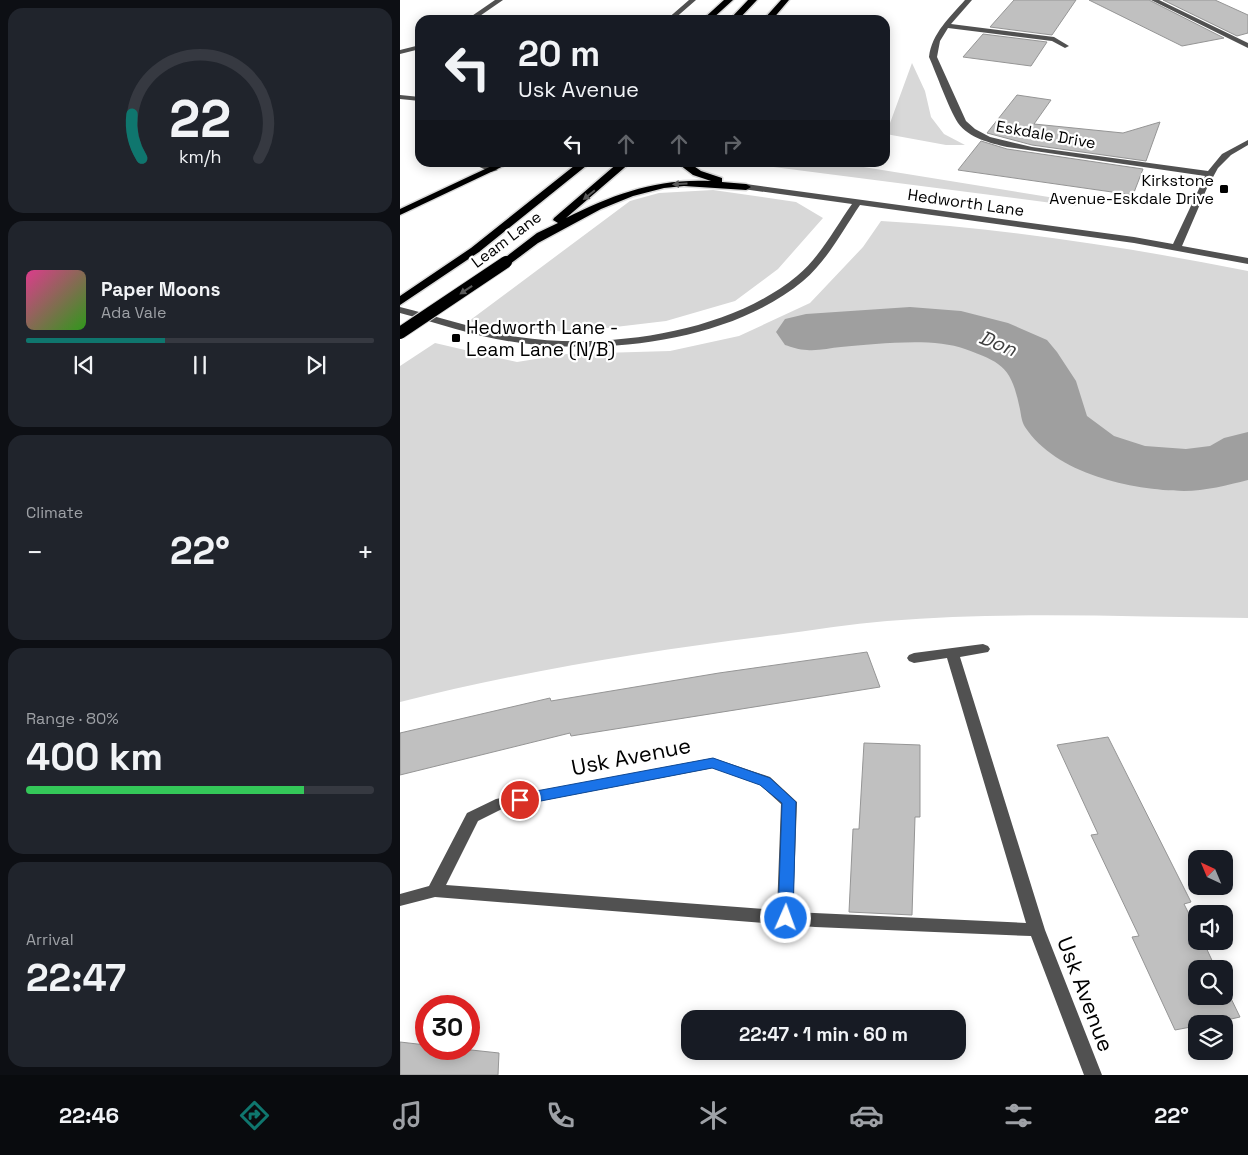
<!DOCTYPE html>
<meta charset="utf-8">
<style>
:root{--surface:#171b24;--page:#20242c;--text:#f1f3f6;--muted:#9ea1a6;--line:#363941;--accent:#0f766e}
body{margin:0;font-family:"Space Grotesk",sans-serif;background:var(--page);color:var(--text);height:100vh;display:flex;flex-direction:column;font-size:19px;white-space:nowrap}
*{box-sizing:border-box;margin:0}
p{font-size:16px;color:var(--muted)}
.icon{flex:none;width:28px;height:28px;fill:none;stroke:currentColor;stroke-width:2;stroke-linecap:round;stroke-linejoin:round}
.map{position:relative;flex:1;overflow:hidden}
.details{display:flex;flex-direction:column;gap:8px;padding:8px;background:#0d0f14;width:400px}
.details>*{flex:none}
.hud{position:absolute;left:15px;top:15px;width:475px;height:152px;border-radius:15px;box-shadow:0 2px 12px #0003;background:#171b24;color:var(--text);overflow:hidden}
.needle{width:32px;rotate:316deg}
.controls{position:absolute;left:788px;top:850px;display:grid;gap:10px}
.controls a{display:grid;place-items:center;width:45px;height:45px;border-radius:10px;background:var(--surface);box-shadow:0 2px 12px #0003;font-size:25px}
.speed{position:absolute;left:15px;top:995px;display:flex;gap:10px;font-size:25px;font-weight:700;text-align:center}
.speed>*{display:grid;place-content:center;width:65px;height:65px;border-radius:50%;background:var(--surface);box-shadow:0 2px 12px #0003;line-height:1}
.speed .limit{border:8px solid #d22;background:#fff;color:#111}
.pin{position:absolute;display:grid;place-items:center;width:42px;height:42px;color:#fff;margin:-21px;border:2px solid #fff;border-radius:50%;box-shadow:0 1px 5px #0007}
.me{position:absolute;width:55px;margin:-28px;rotate:2deg;stroke-linejoin:round;filter:drop-shadow(0 0 4px #0008)}
.turn{display:flex;align-items:center;gap:18px;height:105px;padding:0 20px;font-size:22px}
.turn .icon{width:65px;height:65px;stroke-width:2.5}
.turn b{display:block;font-size:35px;line-height:42px}
.lanes{display:flex;align-items:center;height:48px;padding:0 20px;background:#0003;justify-content:center;gap:25px;direction:ltr}
.lanes .off{opacity:.35}
.big{font-size:38px;font-weight:600;line-height:1.1}
.details .widget{flex:1;display:flex;flex-direction:column;justify-content:center;gap:8px;min-width:0;padding:0 18px;border-radius:15px;background:var(--page)}
.details .dial{align-items:center;gap:0}
.dial svg{height:130px;overflow:visible;fill:none;stroke:var(--line);stroke-width:7;stroke-linecap:round;text-anchor:middle}
.dial text{fill:var(--text);stroke:none}
.song{display:flex;align-items:center;gap:15px}
.cover{width:60px;height:60px;border-radius:8px;background:linear-gradient(135deg,hsl(330 70% 55%),hsl(110 70% 35%))}
.played{height:5px;border-radius:2px;background:linear-gradient(90deg,var(--accent) 40%,var(--line) 40%)}
.keys{display:flex;justify-content:space-around;direction:ltr}
.heat{display:flex;justify-content:space-between;align-items:center;font-size:28px;direction:ltr}
.charge{height:8px;border-radius:4px;background:linear-gradient(90deg,#34c759 80%,var(--line) 0)}
.trip{position:absolute;left:281px;top:1010px;width:285px;height:50px;border-radius:15px;background:var(--surface);box-shadow:0 2px 12px #0003;font-weight:600;line-height:50px;text-align:center}
.dock{display:flex;height:80px;justify-content:space-around;align-items:center;background:#090b0e;color:var(--muted)}
.dock .icon{width:35px;height:35px}
.dock .selected{color:var(--accent)}
.dock b{font-size:22px;color:var(--text)}
main{display:flex;flex:1;min-height:0}
.map>svg:first-child{display:block}
.green{fill:#d8d8d8}
.lines{fill:none;stroke-linecap:round;stroke-linejoin:round}
.river{fill:#9f9f9f;fill-rule:evenodd}
.building{fill:#c0c0c0;stroke:#959595}
.major-casing{stroke:#dbdbdb;stroke-width:3}
.highway-casing{stroke:#dbdbdb;stroke-width:3}
.minor{fill:#515151;fill-rule:evenodd}
.major{fill:#000;fill-rule:evenodd}
.highway{fill:#000;fill-rule:evenodd}
.highway-bridge-casing{stroke:#dbdbdb;stroke-width:14;stroke-linecap:butt}
.highway-bridge{stroke:#000;stroke-width:12}
.oneway{fill:#595959}
.route{fill:#1a73e8;stroke:#114b97}
.poi-dot{fill:#000;stroke:#fff;stroke-width:2}
.labels{text-anchor:middle;stroke-width:4.5;stroke-linejoin:round;paint-order:stroke}
.far-street-label{font-size:16px;fill:#000;stroke:#fff}
.far-poi-label{font-size:16px;fill:#000;stroke:#fff;text-anchor:end}
.poi-label{font-size:19px;fill:#000;stroke:#fff;text-anchor:start}
.water-label{font-size:20px;font-style:italic;fill:#404040;stroke:#fff}
.near-street-label{font-size:22px;fill:#000;stroke:#fff}
</style>
<main>
<section class="details">
<div class="widget dial"><svg viewBox="0 0 100 80">
<path d="M14 69A42 42 0 1 1 86 69"/>
<path d="M14 69A42 42 0 0 1 8 42" stroke="#0f766e"/>
<text x="50" y="56" font-size="32" font-weight="700">22</text>
<text x="50" y="72" font-size="11">km/h</text>
</svg></div>
<div class="widget">
<div class="song"><i class="cover"></i><div><b>Paper Moons</b><p>Ada Vale</p></div></div>
<div class="played"></div>
<div class="keys"><svg class="icon" aria-label="previous" viewBox="0 0 24 24"><path d="M18 5L8 12l10 7zM5 5v14"/></svg><svg class="icon" aria-label="pause" viewBox="0 0 24 24"><path d="M8 5v14M16 5v14"/></svg><svg class="icon" aria-label="next" viewBox="0 0 24 24"><path d="M6 5l10 7-10 7zM19 5v14"/></svg></div>
</div>
<div class="widget"><p>Climate</p>
<div class="heat"><a>−</a><b class="big">22°</b><a>+</a></div>
</div>
<div class="widget"><p>Range · 80%</p><b class="big">400 km</b><div class="charge"></div></div>
<div class="widget"><p>Arrival</p><b class="big">22:47</b></div>
</section>
<div class="map">
<svg width="848" height="1075" viewBox="0 0 848 1075">
<rect width="100%" height="100%" fill="#fff"/>
<!-- green -->
<path class="green" d="M512,63L525,91L531,117L544,134L565,145H546L486,134Z
M343,163H439L686,203L675,206Z
M313,190L396,202L423,218L378,269L335,301L266,321L173,332L99,328L69,321L230,201L259,193Z
M481,221C604,228 727,247 848,271V618C728,617 607,611 487,621C450,624 413,630 376,635C250,650 124,671 0,702V366L35,343L117,362L167,354L270,351L339,336L410,303L463,247Z"/>
<g class="lines">
<!-- river -->
<path class="river" d="M510,307L561,311L608,323L647,340L657,352L676,381L687,416L714,436L745,446L786,449L810,446L824,438L848,432V480C828,485 805,491 784,491C731,490 656,474 625,427C621,421 621,412 619,405C611,367 601,362 565,349C533,337 476,344 441,347C430,348 418,351 407,350C399,350 392,347 385,345L376,332L385,319L406,314Z"/>
</g>
<!-- building -->
<path class="building" d="M614,0H676L652,35L590,27Z
M689,0H749L824,38L782,46Z
M763,0H815L848,15V33L837,36Z
M583,34L647,42L631,66L563,57Z
M617,95L651,100L634,124L723,133L760,122L746,161L632,145L587,133Z
M581,141L607,149L743,169L733,195L558,170Z
M467,652L480,687L171,736L170,733L0,775V733L150,698L151,701L319,673Z
M708,737L791,902L784,904L796,928V941H803L816,969H796V996H824V984L840,1017L809,1024H796V1026L775,1030L732,937L739,936L691,835L698,834L657,745Z
M464,743L520,745V817H515L512,915L449,912L453,829H459Z
M0,1042L26,1045V1049H62L99,1053L98,1075H0Z"/>
<g class="lines">
<defs>
<path id="major" d="M100,162H112L0,215V209Z"/>
<path id="highway" d="M324,0H333L311,20H302Z
M348,0H357L338,20H329Z
M381,0H389L372,20H363Z
M179,162H191L79,252L0,305V296L71,248Z
M219,162H231L166,218C213,194 258,178 311,181L293,175L276,162H288L301,171L322,178V182L346,184L351,187L346,190L284,186L264,188L233,196L201,209L138,243L110,264H102L100,262L102,260L137,233L158,223L153,220L154,218Z"/>
</defs>
<!-- major casing -->
<use href="#major" class="major-casing"/>
<!-- highway casing -->
<use href="#highway" class="highway-casing"/>
<!-- minor -->
<path class="minor" d="M95,0H103L74,20H66Z
M289,0H296L273,20H266Z
M565,0H572L551,24L654,37L669,46L665,48L652,41L548,28L540,41L537,57L566,121L575,129L590,137L632,147L808,171L822,154L848,140V145L831,155L818,168L807,188L782,246L848,258V264L734,243L460,205C443,230 427,261 403,281C332,340 211,355 121,343C80,338 40,324 0,313V307C39,317 78,330 118,337C205,350 327,334 397,276C420,257 435,228 452,204L343,189L342,187L346,184L734,237L773,244L805,176L607,147C590,143 569,138 558,123C548,107 537,75 529,57C532,33 550,17 565,0Z
M751,0H759L848,43V48Z
M20,45V49L0,54V50Z
M0,95L20,97V101L0,99Z
M68,162H81L98,170L91,172Z
M583,644L588,646L590,649L588,652L560,657L645,930L702,1075H684L631,936L415,927L35,897L0,906V894L29,886L67,813L96,799L313,758L370,777L397,802L393,912L626,923L547,658L514,663L509,661L507,658L509,655L514,653ZM313,768L360,785L381,804L377,910L46,885L78,821L104,808Z"/>
<!-- major -->
<use href="#major" class="major"/>
<!-- highway -->
<use href="#highway" class="highway"/>
<defs>
<path id="highway-bridge" d="M0,333L106,262"/>
</defs>
<!-- highway-bridge casing -->
<use href="#highway-bridge" class="highway-bridge-casing"/>
<!-- highway-bridge -->
<use href="#highway-bridge" class="highway-bridge"/>
</g>
<!-- one-way arrows -->
<defs><path id="oneway-solid" d="M-6-.8H1V-3.2L6.5 0L1 3.2V.8H-6Z" transform="scale(1.25)"/></defs>
<g class="oneway">
<use href="#oneway-solid" transform="translate(280 184) rotate(177)"/>
<use href="#oneway-solid" transform="translate(189 195) rotate(141)"/>
<use href="#oneway-solid" transform="translate(66 290) rotate(146)"/>
</g>
<!-- route -->
<path class="route" d="M313,758L370,778L396,802L393,918L391,922L386,924L380,922L378,918L382,803L360,785L312,768L120,805L115,803L113,800L115,796L120,794Z"/>
<!-- markers -->
<g class="poi-dot">
<rect x="819" y="184" width="10" height="10" rx="2.5"/>
<rect x="51" y="333" width="10" height="10" rx="2.5"/>
</g>
<g class="labels">
<!-- far-street labels -->
<g class="far-street-label">
<text transform="translate(646 134) rotate(10)" y="6">Eskdale Drive</text>
<text transform="translate(566 202) rotate(8)" y="6">Hedworth Lane</text>
<text transform="translate(106 239) rotate(-37)" y="6">Leam Lane</text>
</g>
<!-- far-poi labels -->
<g class="far-poi-label">
<text x="814" y="186">Kirkstone<tspan x="814" dy="18">Avenue-Eskdale Drive</tspan></text>
</g>
<!-- poi labels -->
<g class="poi-label">
<text x="66" y="334">Hedworth Lane -<tspan x="66" dy="22">Leam Lane (N/B)</tspan></text>
</g>
<!-- water labels -->
<g class="water-label">
<text transform="translate(598 343) rotate(22)" y="7">Don</text>
</g>
<!-- near-street labels -->
<g class="near-street-label">
<text transform="translate(231 756) rotate(-11)" y="8">Usk Avenue</text>
<text transform="translate(686 994) rotate(69)" y="8">Usk Avenue</text>
</g>
</g>
</svg>
<div class="controls">
<a><svg class="needle" viewBox="-14 -14 28 28"><path d="M0-13l5 13h-10z" fill="#e53935"/><path d="M0 13l5-13h-10z" fill="#9ea1a6"/></svg></a>
<a><svg class="icon" aria-label="sound" viewBox="0 0 24 24"><path d="M4 9h4l5-4v14l-5-4H4zM17 9q2 3 0 6"/></svg></a>
<a><svg class="icon" aria-label="search" viewBox="0 0 24 24"><circle cx="10" cy="10" r="6"/><path d="M15 15l6 6"/></svg></a>
<a><svg class="icon" aria-label="layers" viewBox="0 0 24 24"><path d="M12 4l9 5-9 5-9-5zM3 14l9 5 9-5"/></svg></a>
</div>
<div class="speed"><div class="limit">30</div></div>
<div class="pin" style="left:120px;top:800px;background:#d93025"><svg class="icon" aria-label="arrive" viewBox="0 0 24 24"><path d="M6 21V4h12l-3 4 3 4H6"/></svg></div>
<svg class="me" style="left:386px;top:918px" viewBox="-20 -20 40 40"><circle r="17" fill="#1a73e8" stroke="#fff" stroke-width="3"/><path d="M0-11L8 9 0 5-8 9z" fill="#fff"/></svg>
<div class="trip">22:47 · 1 min · 60 m</div>
<div class="hud">
<div class="turn"><svg class="icon" aria-label="left" viewBox="0 0 24 24"><path d="M17 20v-9H6M10 6l-5 5 5 5"/></svg><div><b>20 m</b>Usk Avenue</div></div>
<div class="lanes"><svg class="icon" aria-label="left" viewBox="0 0 24 24"><path d="M17 20v-9H6M10 6l-5 5 5 5"/></svg><svg class="icon off" aria-label="ahead" viewBox="0 0 24 24"><path d="M12 20V5M6 11l6-6 6 6"/></svg><svg class="icon off" aria-label="ahead" viewBox="0 0 24 24"><path d="M12 20V5M6 11l6-6 6 6"/></svg><svg class="icon off" aria-label="right" viewBox="0 0 24 24"><path d="M7 20v-9h11M14 6l5 5-5 5"/></svg></div>
</div>
</div>
</main>
<nav class="dock">
<b>22:46</b>
<svg class="icon selected" aria-label="directions" viewBox="0 0 24 24"><path d="M12 3l9 9-9 9-9-9zM9 14v-3h6M13 9l2 2-2 2"/></svg>
<svg class="icon" aria-label="music" viewBox="0 0 24 24"><path d="M9 18V5l10-2v13"/><circle cx="6" cy="18" r="3"/><circle cx="16" cy="16" r="3"/></svg>
<svg class="icon" aria-label="phone" viewBox="0 0 24 24"><path d="M5 4h4l2 5-3 2q2 4 5 5l2-3 5 2v4C11 20 4 13 5 4z"/></svg>
<svg class="icon" aria-label="climate" viewBox="0 0 24 24"><path d="M12 3v18M4 7l16 10M4 17L20 7"/></svg>
<svg class="icon" aria-label="car" viewBox="0 0 24 24"><path d="M5 17H2v-5l4-1 3-4h7l3 4 3 1v5h-3M9 17h6M6 11h13"/><circle cx="7" cy="17" r="2"/><circle cx="17" cy="17" r="2"/></svg>
<svg class="icon" aria-label="filters" viewBox="0 0 24 24"><path d="M4 7h16M4 17h16"/><circle cx="9" cy="7" r="2"/><circle cx="15" cy="17" r="2"/></svg>
<b>22°</b>
</nav>
